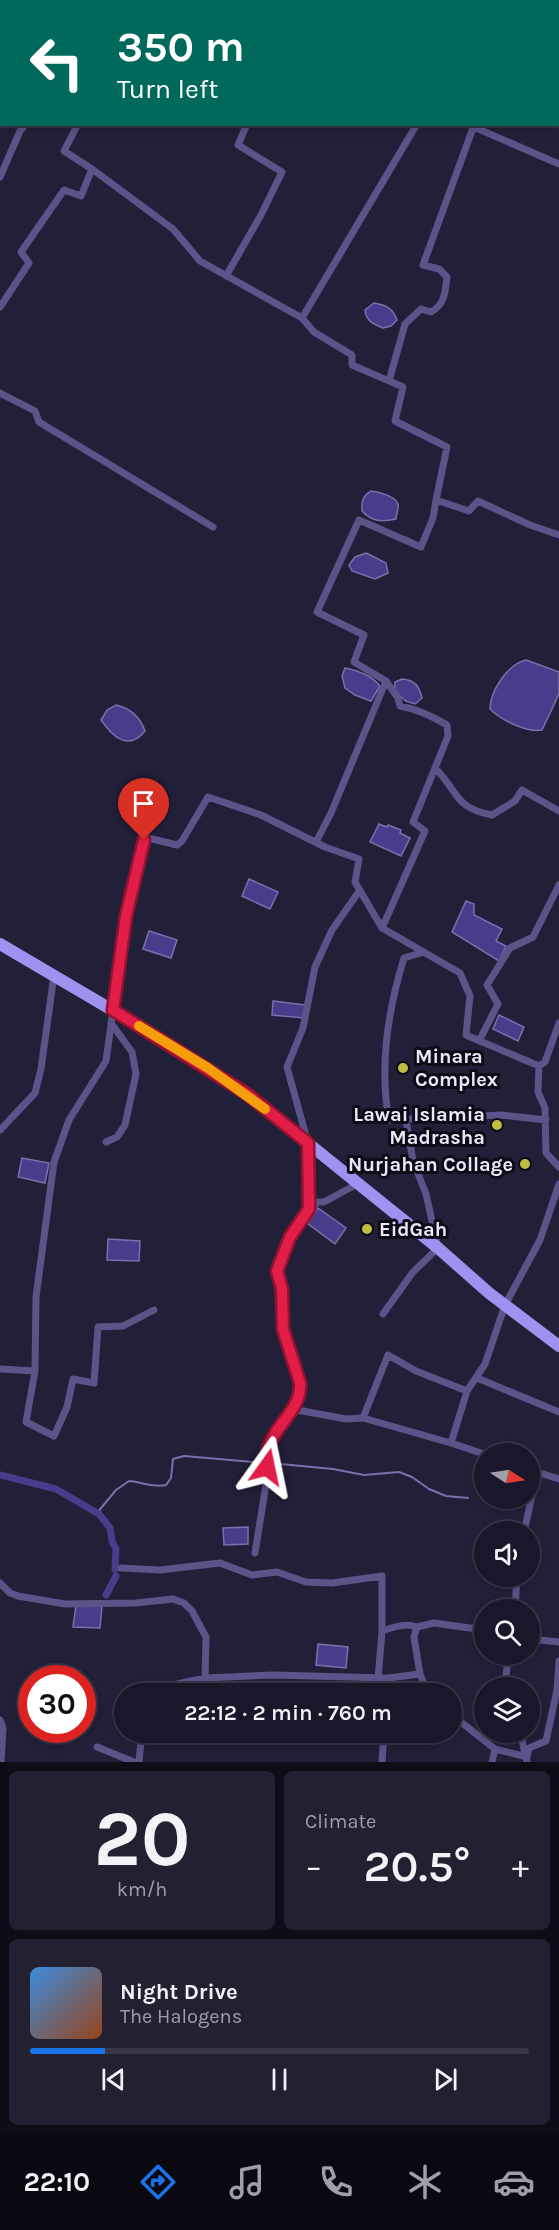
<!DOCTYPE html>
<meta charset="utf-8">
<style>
:root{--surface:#1a172a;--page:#232032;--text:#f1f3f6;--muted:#9f9fa8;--line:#383647;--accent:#1a73e8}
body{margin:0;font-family:Karla,sans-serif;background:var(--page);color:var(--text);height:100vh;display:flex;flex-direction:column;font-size:22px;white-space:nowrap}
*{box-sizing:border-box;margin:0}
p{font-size:20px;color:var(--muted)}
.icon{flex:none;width:33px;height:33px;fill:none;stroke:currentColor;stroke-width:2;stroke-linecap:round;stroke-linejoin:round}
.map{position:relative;height:1762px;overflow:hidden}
.sheet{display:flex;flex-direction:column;gap:9px;padding:9px;background:#0e0d17;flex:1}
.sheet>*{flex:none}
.hud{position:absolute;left:0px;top:0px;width:560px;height:126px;box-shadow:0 3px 9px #0003,0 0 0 2px var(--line);background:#00695c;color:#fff;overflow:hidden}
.needle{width:39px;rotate:102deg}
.fabs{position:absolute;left:474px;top:1443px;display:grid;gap:12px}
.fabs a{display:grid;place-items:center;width:66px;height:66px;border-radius:50%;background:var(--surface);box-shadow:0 3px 9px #0003,0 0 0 2px var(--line);font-size:30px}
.speed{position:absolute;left:18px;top:1665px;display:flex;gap:12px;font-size:30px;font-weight:700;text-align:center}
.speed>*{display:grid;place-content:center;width:78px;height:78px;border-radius:50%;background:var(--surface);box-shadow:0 3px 9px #0003,0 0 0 2px var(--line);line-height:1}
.speed .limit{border:9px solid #d22;background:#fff;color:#111}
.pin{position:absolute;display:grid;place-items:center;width:51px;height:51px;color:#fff;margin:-62px -26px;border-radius:50% 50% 50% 0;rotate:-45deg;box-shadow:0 0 6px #0007}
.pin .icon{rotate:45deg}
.me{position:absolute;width:66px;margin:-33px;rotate:12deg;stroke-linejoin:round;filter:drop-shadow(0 0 4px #0008)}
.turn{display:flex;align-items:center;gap:21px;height:126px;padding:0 18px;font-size:27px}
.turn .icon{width:78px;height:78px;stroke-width:2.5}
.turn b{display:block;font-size:42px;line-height:51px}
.big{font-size:45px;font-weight:600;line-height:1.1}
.sheet .widget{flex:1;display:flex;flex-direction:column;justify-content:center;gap:9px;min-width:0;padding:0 21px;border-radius:9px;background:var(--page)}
.sheet .dial{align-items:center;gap:0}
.dial b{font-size:78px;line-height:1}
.song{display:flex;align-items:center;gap:18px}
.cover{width:72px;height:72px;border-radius:9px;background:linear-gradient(135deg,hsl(210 70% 55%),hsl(20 70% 35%))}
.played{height:6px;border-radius:3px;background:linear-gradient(90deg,var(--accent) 15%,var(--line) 15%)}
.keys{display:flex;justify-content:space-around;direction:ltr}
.heat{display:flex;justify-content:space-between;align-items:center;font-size:33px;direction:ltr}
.sheet .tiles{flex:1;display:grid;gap:9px;grid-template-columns:1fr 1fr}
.widget:last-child{grid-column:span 2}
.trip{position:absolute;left:114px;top:1683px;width:348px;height:60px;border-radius:30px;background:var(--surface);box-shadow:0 3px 9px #0003,0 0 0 2px var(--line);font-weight:600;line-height:60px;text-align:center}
.menu{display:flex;height:96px;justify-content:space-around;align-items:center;background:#0a0911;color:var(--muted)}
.menu .icon{width:42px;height:42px}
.menu .current{color:var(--accent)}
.menu b{font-size:27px;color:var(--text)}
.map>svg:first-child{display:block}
.water{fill:#4a3c8b;stroke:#7a70ac;stroke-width:1.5}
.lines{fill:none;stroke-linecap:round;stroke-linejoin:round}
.stream{stroke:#7a70ac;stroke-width:2}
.canal{stroke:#4a3c8b;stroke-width:7}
.minor{stroke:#5a5489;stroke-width:7}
.trunk{stroke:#9e92f0;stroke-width:12}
.route-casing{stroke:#92132f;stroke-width:15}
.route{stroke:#e11d48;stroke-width:10}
.slow{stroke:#f59e0b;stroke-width:10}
.poi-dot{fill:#c0be40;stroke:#0c0b16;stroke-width:2}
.labels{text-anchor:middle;stroke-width:6;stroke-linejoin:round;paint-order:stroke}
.poi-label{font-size:20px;font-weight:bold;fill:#e9e8f9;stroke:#0c0b16;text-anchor:start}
</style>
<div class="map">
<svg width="559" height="1762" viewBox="0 0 559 1762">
<rect width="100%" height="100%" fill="#221f38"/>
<!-- water -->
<path class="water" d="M374,303C386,305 393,308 397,320L391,326L383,328C373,324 366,321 365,310Z
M371,491C379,492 395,496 398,504C399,508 396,515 396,519C382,522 372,522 362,511C361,501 363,496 371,491Z
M366,553L386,563L388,573L375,579L352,571L349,565L355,557Z
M526,660L559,672V694L542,730C527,733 501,720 490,709C490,691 508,664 526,660Z
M345,668C359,671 371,675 380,686L371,701L355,695L345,688L342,676Z
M402,679C415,680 419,686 422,698L415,704L406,701L394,691L395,682Z
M116,705C130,708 140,717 145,731C128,752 112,736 101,720L107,710Z
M379,824L387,827L388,825L401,830L400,833L410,838L401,856L370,842Z
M249,879L278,892L270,909L242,896Z
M466,901L474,904V915L502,929L496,941L506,946L499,961L452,932Z
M149,931L177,940L171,958L143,949Z
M273,1001L305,1005L304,1018L272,1015Z
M499,1015L524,1027L518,1041L493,1029Z
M22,1158L49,1163L45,1183L18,1177Z
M318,1208L346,1228L335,1244L307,1223Z
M108,1239L140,1241L139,1261L107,1260Z
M248,1527V1544L224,1545L223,1528Z
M76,1605L102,1606L100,1628L73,1627Z
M318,1644L348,1647L346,1668L316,1665Z"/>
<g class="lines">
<!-- stream -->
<path class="stream" d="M270,1463L333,1469L364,1475L399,1472L412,1477L429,1489L446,1496L468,1498
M97,1513L116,1490L129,1481C142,1482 154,1488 166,1485L171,1478L173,1459L184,1456L265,1463"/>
<!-- canal -->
<path class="canal" d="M0,1475L56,1489L99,1514L110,1528L112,1541L116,1549L115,1569
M106,1595L116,1576"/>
<!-- minor -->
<path class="minor" d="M123,0L127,2
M307,2L308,0
M0,31L2,32
M78,124L64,151L92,169L173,229L200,261L302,318L314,332L352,355V365L403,387L395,421L447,447L436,500L469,511L478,501L530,525L559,535
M467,124L559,164
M0,177L20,131L26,124
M226,276L261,215L282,172L238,145L247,124
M0,307L29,263L21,252L64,190L81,196L92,169
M302,318L417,124
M389,381L405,324L421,309L431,312C445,304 445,293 447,277L439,269L423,265L473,128
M0,393L35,411L39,422L213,527
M435,768C458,790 453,808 492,815L515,801L522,790L559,811
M316,842L331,813L386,681L354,662L364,635L317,612L359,520L421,547L433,518L436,500
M360,890L332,930L315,967L303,1028L287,1067L308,1143L309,1209L290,1237L277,1271L282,1289L283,1329L300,1383L301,1392L292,1409L346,1419L363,1418
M382,928L425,831L413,822L448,736L447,725C432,716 417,709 400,706L398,698L386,681
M424,952L404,958C388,1010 379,1066 389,1120L502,1115L546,1120
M479,1041L498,1004L487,985L510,948L533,937L559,885
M539,1066L545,1062L559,1023
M0,1130L35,1093L41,1069L54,975
M106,1142L117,1137L125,1125L136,1074L132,1052L111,1023
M309,1209L318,1202H324L359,1183
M383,1314L413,1272L438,1248L426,1194L413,1161L406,1120
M0,1369L35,1371L36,1297L54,1162L69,1120L106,1061L126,916L144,840L148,838L177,845L182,841L208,797L261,815L325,847L359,859L355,882L382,928L460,973L470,996L466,1035L539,1066L538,1092L545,1108L546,1153L559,1167
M35,1371L26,1422L54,1436L67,1407L73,1379L94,1383L98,1327L123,1326L154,1310
M477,1378L559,1412
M467,1391L451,1443L363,1418L388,1355L416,1371L467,1391L485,1364L505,1305L540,1240L559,1184
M451,1443L484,1454
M530,1470L559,1479
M524,1532L537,1473
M255,1553L267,1478L268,1448L292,1409
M121,1568L160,1570L220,1563L252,1575L277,1572L306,1582L332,1583L382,1576V1631C394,1627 405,1623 417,1627
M0,1583L10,1593L18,1596L65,1604L136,1603L173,1599L184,1603L192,1611L206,1637L205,1678
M515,1610L517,1576
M530,1639L559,1642
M420,1674L428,1694
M378,1679L382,1631
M507,1688L506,1675L509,1654
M149,1694L150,1690L205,1678L273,1675L388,1678L420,1674L414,1637L417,1627L434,1623L484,1630
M387,1694L388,1678
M452,1715L495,1749L527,1757
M0,1720L3,1728L1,1762
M520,1732L527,1762
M97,1747L134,1762
M527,1757L529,1748L546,1741L557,1690L559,1661
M139,1762L142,1732
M382,1762L384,1732
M492,1762L495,1749"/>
<!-- trunk -->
<path class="trunk" d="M0,944L141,1027L247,1094L438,1248L489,1293L559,1346"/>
</g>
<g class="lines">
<defs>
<path id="route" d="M144,840L126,916L113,1010L247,1094L308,1143L309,1209L290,1237L277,1271L282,1289L283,1329L300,1383C302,1409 275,1425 268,1448C267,1454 268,1461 267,1467"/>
</defs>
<!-- route casing -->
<use href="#route" class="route-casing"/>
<!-- route -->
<use href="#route" class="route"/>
<!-- slow -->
<path class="slow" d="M139,1026L208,1068L265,1109"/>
</g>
<!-- markers -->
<g class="poi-dot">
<circle cx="403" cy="1068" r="6"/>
<circle cx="497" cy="1125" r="6"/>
<circle cx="525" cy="1164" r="6"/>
<circle cx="367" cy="1229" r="6"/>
</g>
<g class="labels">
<!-- poi labels -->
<g class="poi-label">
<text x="415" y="1063">Minara<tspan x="415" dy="23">Complex</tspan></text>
<text x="485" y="1121" text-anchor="end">Lawai Islamia<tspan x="485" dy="23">Madrasha</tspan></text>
<text x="513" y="1171" text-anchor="end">Nurjahan Collage</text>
<text x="379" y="1236">EidGah</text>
</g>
</g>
</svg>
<div class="fabs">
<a><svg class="needle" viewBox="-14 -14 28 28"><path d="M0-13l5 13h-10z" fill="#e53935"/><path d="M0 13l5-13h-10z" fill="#9f9fa8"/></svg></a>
<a><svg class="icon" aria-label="sound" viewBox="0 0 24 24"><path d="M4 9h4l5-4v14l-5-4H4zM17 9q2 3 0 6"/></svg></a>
<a><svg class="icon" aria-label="search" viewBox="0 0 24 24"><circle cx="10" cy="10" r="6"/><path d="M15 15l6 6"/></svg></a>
<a><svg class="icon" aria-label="layers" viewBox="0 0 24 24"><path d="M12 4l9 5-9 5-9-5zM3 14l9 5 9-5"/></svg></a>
</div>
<div class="speed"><div class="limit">30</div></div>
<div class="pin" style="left:144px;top:840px;background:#d93025"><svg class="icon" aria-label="arrive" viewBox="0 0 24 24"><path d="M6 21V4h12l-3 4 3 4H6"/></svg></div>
<svg class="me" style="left:267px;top:1467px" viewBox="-20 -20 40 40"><path d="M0-17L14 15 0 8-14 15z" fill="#e11d48" stroke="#fff" stroke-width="4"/></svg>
<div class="trip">22:12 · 2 min · 760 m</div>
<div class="hud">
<div class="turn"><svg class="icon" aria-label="left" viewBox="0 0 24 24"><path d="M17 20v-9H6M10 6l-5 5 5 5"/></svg><div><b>350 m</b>Turn left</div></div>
</div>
</div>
<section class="sheet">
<div class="tiles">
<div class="widget dial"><b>20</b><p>km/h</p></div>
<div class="widget"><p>Climate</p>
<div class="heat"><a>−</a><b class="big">20.5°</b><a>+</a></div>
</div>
<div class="widget">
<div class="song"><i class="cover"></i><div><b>Night Drive</b><p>The Halogens</p></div></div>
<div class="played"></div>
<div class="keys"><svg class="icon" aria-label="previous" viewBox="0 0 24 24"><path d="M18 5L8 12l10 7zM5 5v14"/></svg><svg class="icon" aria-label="pause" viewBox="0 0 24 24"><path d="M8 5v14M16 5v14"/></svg><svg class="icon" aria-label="next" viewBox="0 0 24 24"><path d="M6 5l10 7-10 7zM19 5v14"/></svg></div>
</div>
</div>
</section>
<nav class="menu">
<b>22:10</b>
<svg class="icon current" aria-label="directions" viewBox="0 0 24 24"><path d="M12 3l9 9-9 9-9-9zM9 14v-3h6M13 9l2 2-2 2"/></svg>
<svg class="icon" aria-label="music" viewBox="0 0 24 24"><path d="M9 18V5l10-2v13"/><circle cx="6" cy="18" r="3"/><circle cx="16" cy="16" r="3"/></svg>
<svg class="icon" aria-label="phone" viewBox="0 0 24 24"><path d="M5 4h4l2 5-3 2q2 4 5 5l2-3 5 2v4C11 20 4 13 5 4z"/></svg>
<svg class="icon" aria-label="climate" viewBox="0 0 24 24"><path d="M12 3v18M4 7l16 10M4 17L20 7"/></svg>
<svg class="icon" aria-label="car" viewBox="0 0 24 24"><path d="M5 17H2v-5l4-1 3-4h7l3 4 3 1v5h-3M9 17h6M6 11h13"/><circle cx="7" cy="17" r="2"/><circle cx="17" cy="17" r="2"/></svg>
</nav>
